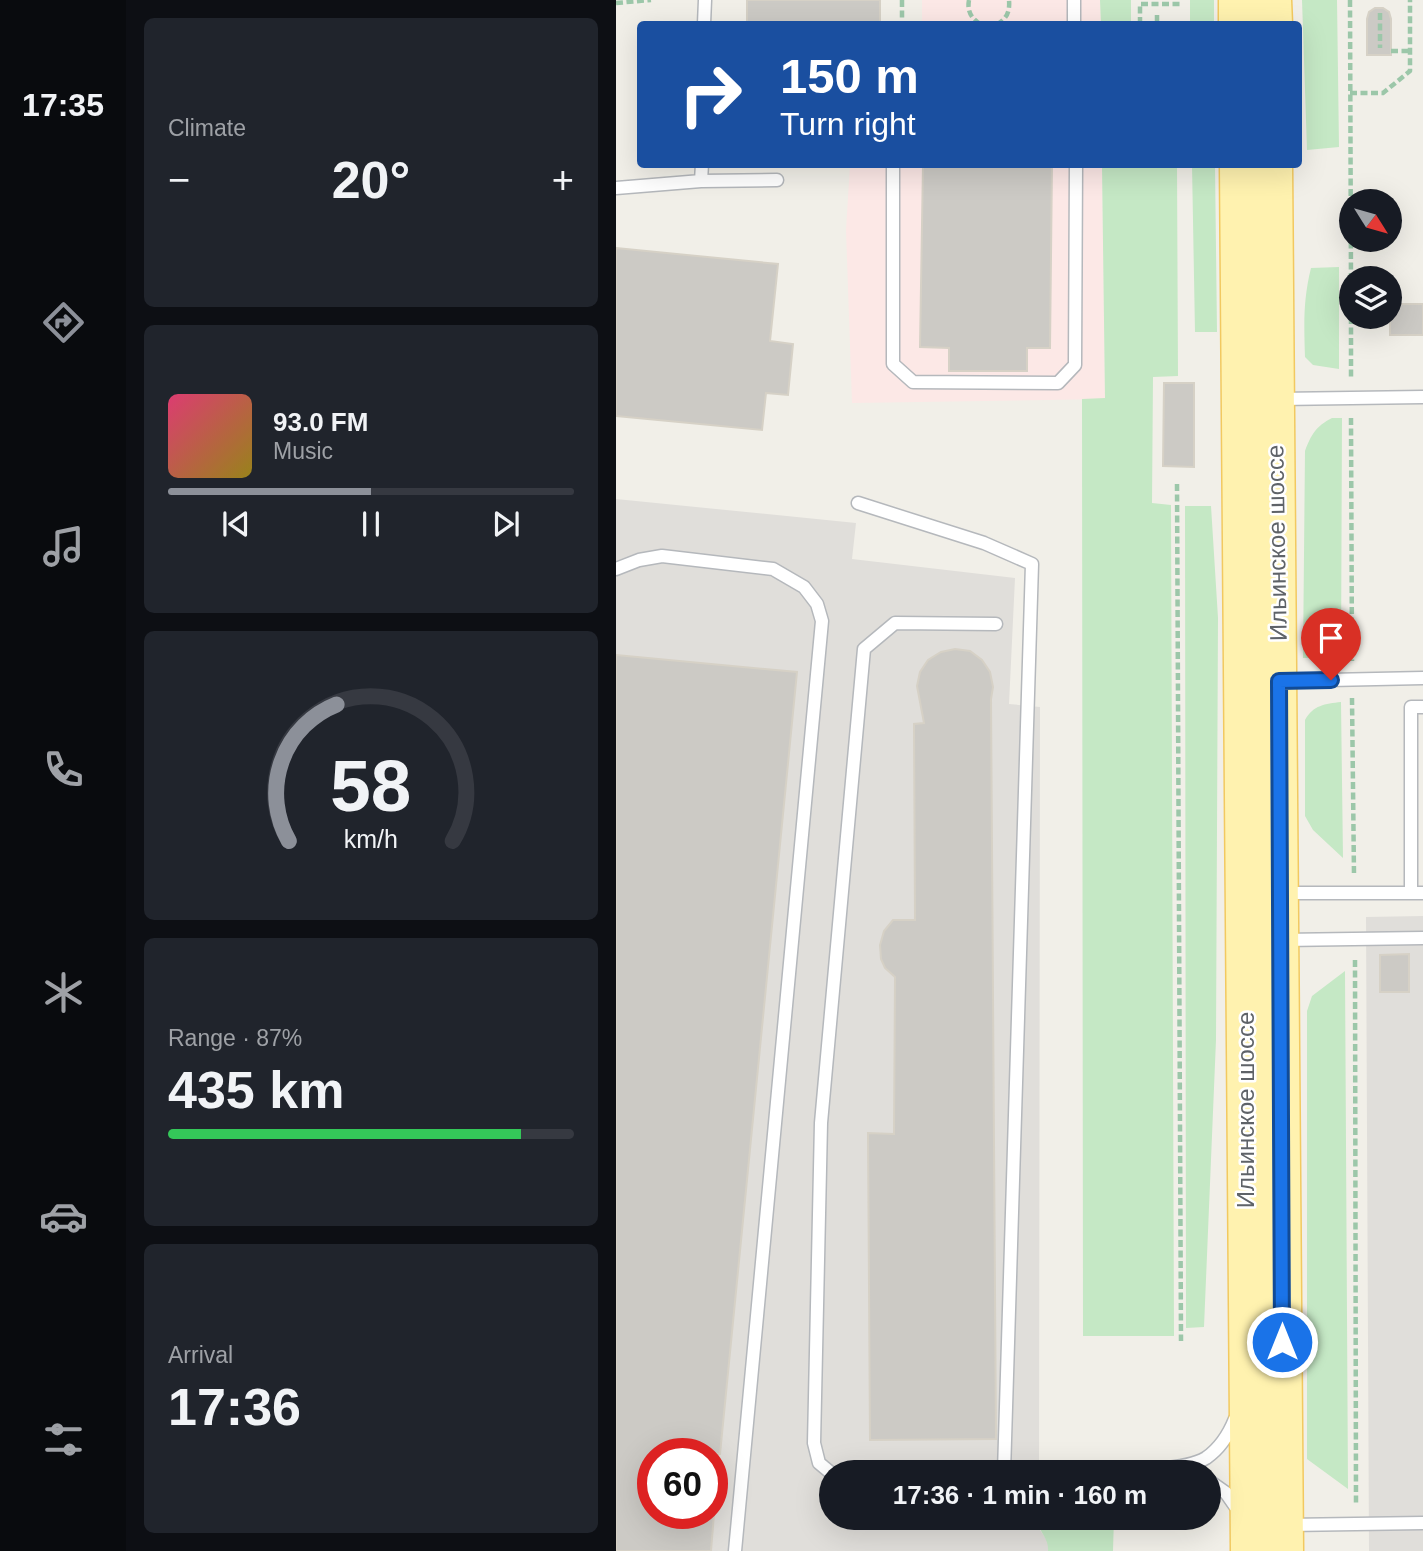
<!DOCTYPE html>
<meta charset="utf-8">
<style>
:root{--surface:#171b24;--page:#20242c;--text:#f1f3f6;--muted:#9ea1a6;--line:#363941;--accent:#8c9099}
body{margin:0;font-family:Arial,sans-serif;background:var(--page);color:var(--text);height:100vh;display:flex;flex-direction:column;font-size:26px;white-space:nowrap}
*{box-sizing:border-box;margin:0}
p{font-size:23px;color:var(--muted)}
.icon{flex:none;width:38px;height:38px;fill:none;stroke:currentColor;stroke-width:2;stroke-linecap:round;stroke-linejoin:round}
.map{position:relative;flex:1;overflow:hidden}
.panel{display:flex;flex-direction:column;gap:18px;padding:18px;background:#0d0f14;width:490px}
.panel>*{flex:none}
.hud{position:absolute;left:21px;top:21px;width:665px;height:147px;border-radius:7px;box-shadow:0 7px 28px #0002;background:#1a4fa0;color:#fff;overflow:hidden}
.needle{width:46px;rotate:127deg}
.fabs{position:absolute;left:723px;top:189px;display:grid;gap:14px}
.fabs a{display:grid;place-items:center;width:63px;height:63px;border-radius:50%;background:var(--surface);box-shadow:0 7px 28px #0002;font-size:35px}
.speed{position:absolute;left:21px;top:1438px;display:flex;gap:14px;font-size:35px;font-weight:700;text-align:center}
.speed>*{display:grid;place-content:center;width:91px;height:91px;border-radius:50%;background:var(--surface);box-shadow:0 7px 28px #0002;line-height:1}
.speed .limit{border:10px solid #d22;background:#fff;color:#111}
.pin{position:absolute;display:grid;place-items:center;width:60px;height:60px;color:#fff;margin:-72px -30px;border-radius:50% 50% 50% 0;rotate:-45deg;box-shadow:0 0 7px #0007}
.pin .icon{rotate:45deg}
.me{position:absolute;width:77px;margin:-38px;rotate:0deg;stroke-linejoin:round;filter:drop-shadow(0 0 5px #0008)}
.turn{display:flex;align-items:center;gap:24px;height:147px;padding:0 28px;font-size:32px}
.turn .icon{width:91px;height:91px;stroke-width:2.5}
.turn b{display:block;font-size:49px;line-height:60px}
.big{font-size:52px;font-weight:700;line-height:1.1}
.panel .tile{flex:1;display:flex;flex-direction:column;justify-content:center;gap:10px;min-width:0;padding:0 24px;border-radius:10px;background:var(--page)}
.panel .dial{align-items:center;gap:0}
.dial svg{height:182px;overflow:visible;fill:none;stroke:var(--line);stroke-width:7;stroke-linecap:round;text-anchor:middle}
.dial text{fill:var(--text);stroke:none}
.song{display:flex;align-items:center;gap:21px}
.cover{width:84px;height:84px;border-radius:10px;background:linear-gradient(135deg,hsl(340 70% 55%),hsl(50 70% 35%))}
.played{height:7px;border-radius:4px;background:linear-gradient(90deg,var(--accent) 50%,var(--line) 50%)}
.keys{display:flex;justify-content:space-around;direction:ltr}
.heat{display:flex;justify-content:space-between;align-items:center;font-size:38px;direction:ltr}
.charge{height:10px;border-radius:5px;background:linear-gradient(90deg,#34c759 87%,var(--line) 0)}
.trip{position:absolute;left:203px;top:1460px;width:402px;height:70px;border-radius:35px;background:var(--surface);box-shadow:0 7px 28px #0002;font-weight:700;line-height:70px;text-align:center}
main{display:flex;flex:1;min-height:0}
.tabs{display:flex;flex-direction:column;width:126px;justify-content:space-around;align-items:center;background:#090b0e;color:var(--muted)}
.tabs .icon{width:49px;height:49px}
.tabs .active{color:var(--accent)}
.tabs b{font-size:32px;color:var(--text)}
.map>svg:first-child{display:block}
.industrial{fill:#e0deda;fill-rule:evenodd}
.medical{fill:#fce8e6}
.green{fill:#c5e8c5}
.building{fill:#cccac5;stroke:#d6d1c6;stroke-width:2}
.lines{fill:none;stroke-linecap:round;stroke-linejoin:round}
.service-casing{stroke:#b5b8bc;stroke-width:15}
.primary-casing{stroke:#f2c960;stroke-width:41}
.path{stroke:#9cc7a9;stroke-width:4.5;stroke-dasharray:7 3.5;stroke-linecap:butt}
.service{stroke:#fff;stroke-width:12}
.primary{stroke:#fff2af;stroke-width:38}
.route-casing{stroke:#114b97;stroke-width:18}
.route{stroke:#1a73e8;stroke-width:12}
.labels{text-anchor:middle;stroke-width:5;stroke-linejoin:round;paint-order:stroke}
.street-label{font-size:24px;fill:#5f6368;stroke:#fff}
</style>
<main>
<nav class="tabs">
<b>17:35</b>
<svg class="icon active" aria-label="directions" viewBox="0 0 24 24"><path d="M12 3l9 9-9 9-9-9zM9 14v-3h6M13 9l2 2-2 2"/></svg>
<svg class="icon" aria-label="music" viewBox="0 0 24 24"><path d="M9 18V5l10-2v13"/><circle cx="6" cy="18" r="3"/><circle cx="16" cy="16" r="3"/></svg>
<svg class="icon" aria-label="phone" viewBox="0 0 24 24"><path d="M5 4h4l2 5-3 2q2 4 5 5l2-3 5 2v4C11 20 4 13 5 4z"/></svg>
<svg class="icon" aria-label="climate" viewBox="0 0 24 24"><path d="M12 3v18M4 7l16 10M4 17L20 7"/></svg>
<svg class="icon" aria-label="car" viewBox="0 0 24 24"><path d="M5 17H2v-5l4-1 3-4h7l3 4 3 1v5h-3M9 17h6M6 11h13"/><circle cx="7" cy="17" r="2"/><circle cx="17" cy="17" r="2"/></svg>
<svg class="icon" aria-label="filters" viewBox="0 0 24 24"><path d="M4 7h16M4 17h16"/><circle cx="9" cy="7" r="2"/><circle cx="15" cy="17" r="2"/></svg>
</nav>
<section class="panel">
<div class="tile"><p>Climate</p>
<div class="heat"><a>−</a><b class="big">20°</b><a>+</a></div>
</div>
<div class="tile">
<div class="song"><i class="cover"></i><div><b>93.0 FM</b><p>Music</p></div></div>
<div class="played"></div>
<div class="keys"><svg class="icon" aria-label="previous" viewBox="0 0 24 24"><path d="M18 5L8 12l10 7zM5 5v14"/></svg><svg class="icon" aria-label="pause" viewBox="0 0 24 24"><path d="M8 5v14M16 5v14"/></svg><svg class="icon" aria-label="next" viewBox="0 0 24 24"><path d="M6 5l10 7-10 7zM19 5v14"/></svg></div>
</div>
<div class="tile dial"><svg viewBox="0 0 100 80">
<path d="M14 69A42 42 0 1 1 86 69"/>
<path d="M14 69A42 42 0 0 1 35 9" stroke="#8c9099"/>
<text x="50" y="56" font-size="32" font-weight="700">58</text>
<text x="50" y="72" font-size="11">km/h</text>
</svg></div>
<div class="tile"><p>Range · 87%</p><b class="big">435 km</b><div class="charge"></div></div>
<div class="tile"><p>Arrival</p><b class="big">17:36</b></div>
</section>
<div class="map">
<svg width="807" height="1551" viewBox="0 0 807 1551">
<rect width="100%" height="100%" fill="#f1efe8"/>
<!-- industrial -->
<path class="industrial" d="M0,499L240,523L236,559L399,578L393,704L424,707L423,1472H215V1517H422V1527L432,1542V1551H0ZM37,1454H96V1514H37Z
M807,916V1551H753L750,917Z"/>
<!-- medical -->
<path class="medical" d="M306,0H484L485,24H306Z
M234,165H486L489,399L236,403L230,230Z"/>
<!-- green -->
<path class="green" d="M484,0H515V24H485Z
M574,0H598V24H574Z
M686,0H721L723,147L691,150Z
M486,165H561L562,376L537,377L536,503L555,505L558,1336H467L466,399L489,398Z
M576,165H599L601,332H579Z
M723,267V369L697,365L689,357C688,325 687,300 695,268Z
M716,418H726L725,658H687L689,451C695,435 700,426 716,418Z
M569,506H595L602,618L600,1040L588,1327L570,1328Z
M725,702L727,858L697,830L689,816V720C697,705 709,704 725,702Z
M729,971L732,1489L691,1459V1011L696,996Z
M422,1517H498L497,1551H432C433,1536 421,1533 422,1517Z"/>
<!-- building -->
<path class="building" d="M131,0H264V24H131Z
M759,8H767L773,12L775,19V55H751V19L753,12Z
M307,164H436L434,348H411V371H333V348L304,347Z
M0,248L162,264L154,341L177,344L172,395L150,393L146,430L0,416Z
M774,304H807V335H774Z
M548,383H578V467L547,466Z
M339,649L354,651L366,660L374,672L377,687L375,699L380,1439L254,1440L252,1133L278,1134L279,977L269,968L265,959L264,945L268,931L277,920H299L298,724L308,723L301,686L304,672L312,660L325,652Z
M0,655L181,672L104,1454H37V1514H98L95,1551H0Z
M793,954V992H764V955Z"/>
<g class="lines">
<defs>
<path id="service" d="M458,0V24
M88,24L89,0
M277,164V364L297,382L442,383L459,365L460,164
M85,181L161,180
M0,188L85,181L86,164
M663,399L807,397
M242,503L368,543L416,564L388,1472
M0,569L23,560L46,556L157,569L188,587L201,604L206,621L119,1551
M666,681L807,678
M667,893H807
M795,893V707H807
M667,940L807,938
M449,1472C482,1470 564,1474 590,1458C603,1449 613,1434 619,1419
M215,1473L203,1463L198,1443L205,1123L248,649L279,623L380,624
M593,1481L610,1493L624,1513
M672,1525L807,1523"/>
<path id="primary" d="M622,0V24
M656,0L657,24
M623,164L634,1551
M657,164L668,1551"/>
</defs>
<!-- service casing -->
<use href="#service" class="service-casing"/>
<!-- primary casing -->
<use href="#primary" class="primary-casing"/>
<!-- path -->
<path class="path" d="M286,0V24
M353,0C351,11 355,18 364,24
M734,0L735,283
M0,3L35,0
M764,13V48
M541,15V24
M381,24C391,19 394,11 393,0
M524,24V4H567
M775,51H794
M734,93H767L794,71V0
M735,317V378
M735,418L736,661
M561,484L565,1341
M736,698L738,875
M739,960L740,1505"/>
<!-- service -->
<use href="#service" class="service"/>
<!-- primary -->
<use href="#primary" class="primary"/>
</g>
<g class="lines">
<defs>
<path id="route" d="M666,1342L663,681L715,680"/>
</defs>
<!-- route casing -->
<use href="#route" class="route-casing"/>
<!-- route -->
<use href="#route" class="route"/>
</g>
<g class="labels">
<!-- street labels -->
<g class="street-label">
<text transform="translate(661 543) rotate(-91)" y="8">Ильинское шоссе</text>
<text transform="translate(630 1110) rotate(-90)" y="8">Ильинское шоссе</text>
</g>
</g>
</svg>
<div class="fabs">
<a><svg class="needle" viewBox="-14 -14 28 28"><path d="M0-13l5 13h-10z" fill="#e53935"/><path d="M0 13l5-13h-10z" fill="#9ea1a6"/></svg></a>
<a><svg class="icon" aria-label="layers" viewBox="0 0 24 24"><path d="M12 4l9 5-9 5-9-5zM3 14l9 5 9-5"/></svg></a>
</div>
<div class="speed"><div class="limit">60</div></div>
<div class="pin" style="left:715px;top:680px;background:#d93025"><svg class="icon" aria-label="arrive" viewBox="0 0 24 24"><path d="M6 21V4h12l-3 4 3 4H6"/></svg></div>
<svg class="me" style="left:666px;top:1342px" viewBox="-20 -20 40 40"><circle r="17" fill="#1a73e8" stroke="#fff" stroke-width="3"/><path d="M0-11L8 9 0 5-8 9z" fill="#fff"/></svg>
<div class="trip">17:36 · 1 min · 160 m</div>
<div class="hud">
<div class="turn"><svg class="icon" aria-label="right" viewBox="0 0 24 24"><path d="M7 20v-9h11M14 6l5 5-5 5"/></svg><div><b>150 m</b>Turn right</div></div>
</div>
</div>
</main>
